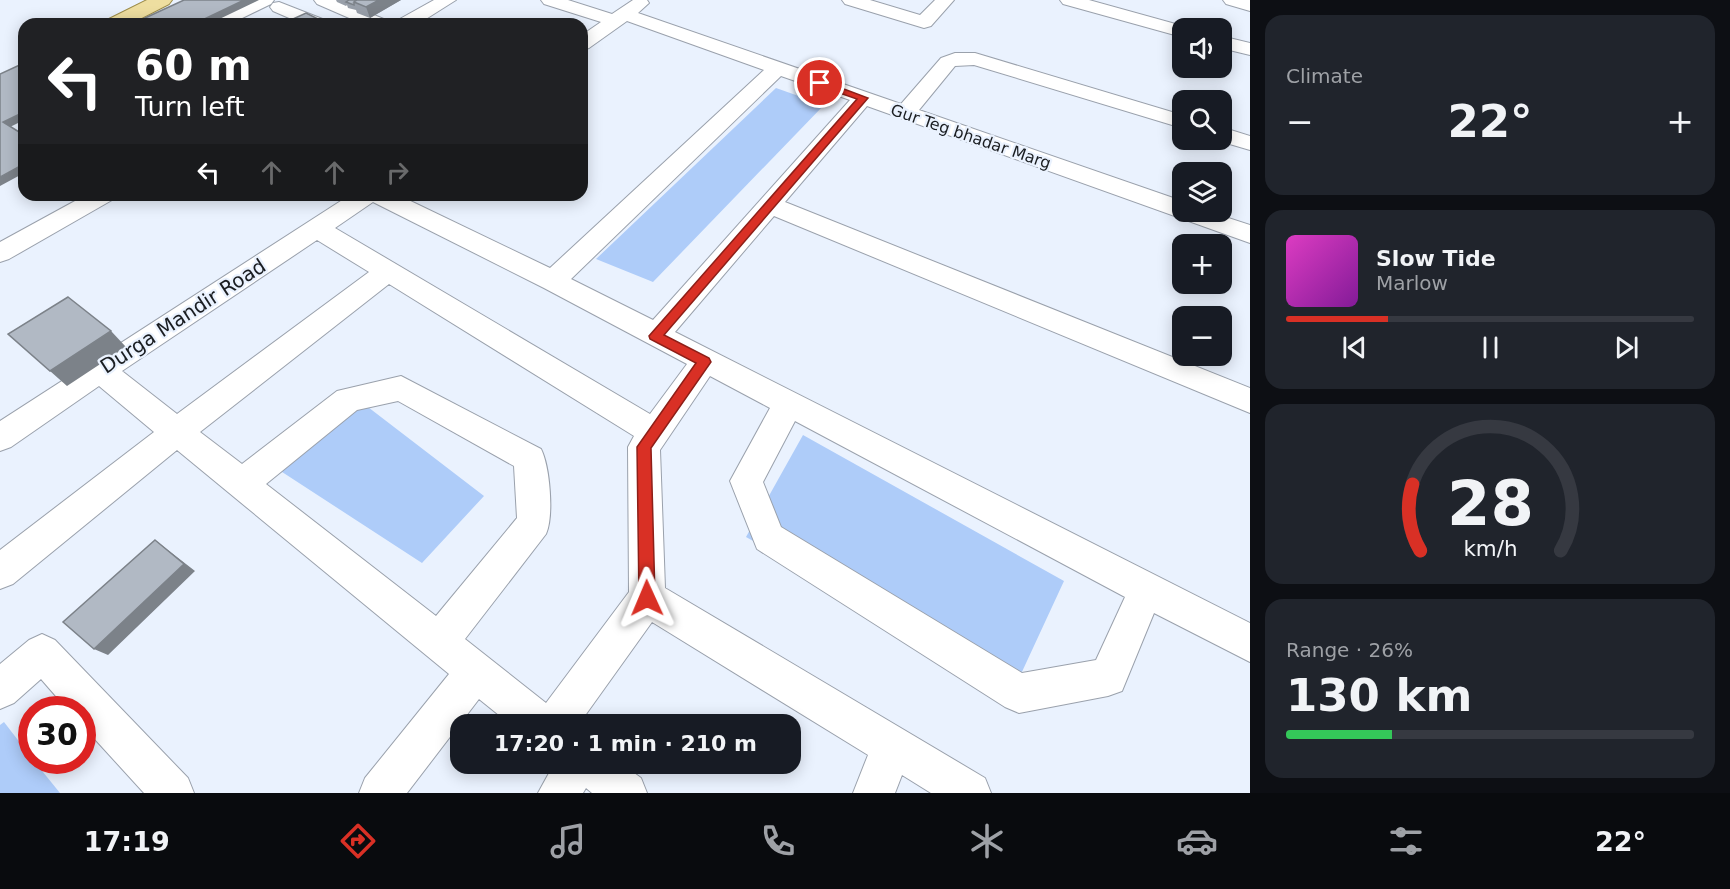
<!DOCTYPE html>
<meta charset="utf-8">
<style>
:root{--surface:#171b24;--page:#20242c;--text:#f1f3f6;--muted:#9ea1a6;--line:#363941;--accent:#d93025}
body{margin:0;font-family:"DejaVu Sans",sans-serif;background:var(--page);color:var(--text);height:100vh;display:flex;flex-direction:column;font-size:22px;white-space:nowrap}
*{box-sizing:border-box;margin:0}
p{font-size:20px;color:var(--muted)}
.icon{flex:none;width:33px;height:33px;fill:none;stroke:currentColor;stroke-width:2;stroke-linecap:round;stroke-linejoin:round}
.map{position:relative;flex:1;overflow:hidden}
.sheet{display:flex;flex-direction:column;gap:15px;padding:15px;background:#0d0f14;width:480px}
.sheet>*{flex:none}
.guide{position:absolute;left:18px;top:18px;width:570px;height:183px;border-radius:18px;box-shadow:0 3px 15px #0003;background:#202124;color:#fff;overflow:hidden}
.tools{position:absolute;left:1172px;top:18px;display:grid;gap:12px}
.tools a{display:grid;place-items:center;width:60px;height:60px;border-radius:12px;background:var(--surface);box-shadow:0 3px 15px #0003;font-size:30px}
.speed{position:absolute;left:18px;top:696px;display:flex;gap:12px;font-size:30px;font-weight:700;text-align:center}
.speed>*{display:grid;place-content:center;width:78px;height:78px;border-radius:50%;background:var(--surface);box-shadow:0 3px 15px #0003;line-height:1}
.speed .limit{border:9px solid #d22;background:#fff;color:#111}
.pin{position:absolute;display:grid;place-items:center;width:51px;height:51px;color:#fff;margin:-26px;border:3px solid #fff;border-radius:50%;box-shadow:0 2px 6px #0007}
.me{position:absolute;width:66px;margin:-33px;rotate:359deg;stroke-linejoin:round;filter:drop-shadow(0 0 4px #0008)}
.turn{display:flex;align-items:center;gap:21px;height:126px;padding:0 18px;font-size:27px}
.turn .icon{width:78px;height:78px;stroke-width:2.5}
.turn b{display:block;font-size:42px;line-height:51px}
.lanes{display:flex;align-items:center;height:57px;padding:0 18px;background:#0003;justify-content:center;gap:30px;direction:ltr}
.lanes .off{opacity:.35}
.big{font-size:45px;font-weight:700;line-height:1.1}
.sheet .widget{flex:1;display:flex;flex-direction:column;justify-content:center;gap:9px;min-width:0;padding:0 21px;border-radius:18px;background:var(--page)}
.sheet .dial{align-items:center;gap:0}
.dial svg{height:156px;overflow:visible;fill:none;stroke:var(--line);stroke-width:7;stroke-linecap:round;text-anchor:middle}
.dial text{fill:var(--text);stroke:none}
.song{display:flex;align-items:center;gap:18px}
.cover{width:72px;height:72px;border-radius:9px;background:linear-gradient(135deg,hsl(310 70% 55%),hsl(290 70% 35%))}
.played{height:6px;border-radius:3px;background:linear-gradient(90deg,var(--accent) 25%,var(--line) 25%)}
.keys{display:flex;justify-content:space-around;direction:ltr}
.heat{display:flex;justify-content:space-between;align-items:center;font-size:33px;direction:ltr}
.charge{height:9px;border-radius:4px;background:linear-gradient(90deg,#34c759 26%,var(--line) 0)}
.trip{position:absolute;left:450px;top:714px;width:351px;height:60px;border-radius:18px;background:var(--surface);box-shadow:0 3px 15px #0003;font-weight:700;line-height:60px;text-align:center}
.dock{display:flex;height:96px;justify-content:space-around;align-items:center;background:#090b0e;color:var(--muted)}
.dock .icon{width:42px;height:42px}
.dock .active{color:var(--accent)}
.dock b{font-size:27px;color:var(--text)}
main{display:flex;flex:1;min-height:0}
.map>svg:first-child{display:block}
.green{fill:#aeccf9}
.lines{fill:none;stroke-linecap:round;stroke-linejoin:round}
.minor-casing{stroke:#9aa1ac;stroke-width:2}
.major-casing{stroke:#9c8c4a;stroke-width:2}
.minor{fill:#fff;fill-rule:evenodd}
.major{fill:#eedea0;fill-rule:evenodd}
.wall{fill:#989fa9}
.shaded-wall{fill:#7c8289}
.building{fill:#b1b9c4;stroke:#7c8289;stroke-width:1.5}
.route{fill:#d93025;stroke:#8d1f18;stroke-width:1.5}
.labels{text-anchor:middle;stroke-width:4.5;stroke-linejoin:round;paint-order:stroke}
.far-street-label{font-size:16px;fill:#1a1d21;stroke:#eaf2fe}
.street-label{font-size:20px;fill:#1a1d21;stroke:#eaf2fe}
</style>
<main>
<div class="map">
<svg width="1250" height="793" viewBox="0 0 1250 793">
<rect width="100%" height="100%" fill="#eaf2fe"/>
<!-- green -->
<path class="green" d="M776,88L824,105L653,282L596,259Z
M364,404L484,496L422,563L279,470Z
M803,435L1064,581L1015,687L746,537Z
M4,722L31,757L32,760L34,761L60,793H0V725Z"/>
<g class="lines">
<defs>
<path id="minor" d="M251,0H274L271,4L230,24H206L208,20Z
M314,0H338L386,20L388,24H363L317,4Z
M434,0H456L418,24H396L398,20Z
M541,0H568L612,14L633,0H647L649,3L638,13L901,104L941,58L955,53H975L1182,115V128L974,65L955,66L919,110L1182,201V212H1210L1250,225V243L867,106L785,202L1250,388V413L774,216L675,332L1250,623V662L1154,613L1122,691L1108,696L1019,713L1005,707L757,549L730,481L770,408L710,376L660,450L665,588L985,778L991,793H931L902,775L895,793H853L868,755L652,622L579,724H510L479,699L407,793H359L365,778L449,674L177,450L13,584L0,589V550L154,432L99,386L11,447L0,451V421L350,195H398L550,268L764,70L627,21L589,48L582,50V35L601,22L544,4ZM781,76L850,100L653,320L571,279ZM373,202L544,288L687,364L650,414L335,228ZM317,240L369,272L177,414L122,371ZM389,284L634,436L628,447L629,592L546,703L465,639L546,534C554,516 550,467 541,449L401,376L337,391L242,464L200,432ZM398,401L514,466L517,518L436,616L266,484L357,410ZM795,421L1125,597L1096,660L1022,673L781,527L763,482Z
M842,0H870L920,15L935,0H954L931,26L924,28L845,4Z
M1060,0H1089L1190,28H1182V37L1063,4Z
M1223,0H1250V11L1226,4Z
M279,2L325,20L327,24H303L273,11L270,7L273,3Z
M1221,36L1250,43V55L1221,48Z
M1221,127L1250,136V150L1216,140H1221Z
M86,195H116L112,200L9,259L0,262V242Z
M42,634L55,640L188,778L194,793H144L82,725V710H68L41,679L14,703L0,709V664L29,640Z
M554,764H622L641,778L647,793H592L586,788L583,793H538Z"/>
<path id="major" d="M147,0H172L169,4L130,24H104L107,20Z"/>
</defs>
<!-- minor casing -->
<use href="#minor" class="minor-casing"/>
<!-- major casing -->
<use href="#major" class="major-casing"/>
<!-- minor -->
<use href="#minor" class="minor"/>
<!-- major -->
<use href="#major" class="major"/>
</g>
<!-- wall -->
<path class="wall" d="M336,0H401L370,18L357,13L356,10L348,8L347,5L346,6L337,2Z"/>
<!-- shaded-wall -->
<path class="shaded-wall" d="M244,0H259L209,24H194Z
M378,0H401L370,18L366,7Z
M318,19L320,24H307Z
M24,112V120L8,128L3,122Z
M24,164V173L0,186V177Z
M111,331L126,347L67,386L50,371Z
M155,540L195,571L108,655L94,649Z"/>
<!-- building -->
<path class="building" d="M184,0H244L194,24H132Z
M349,0H357L354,2V5L346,2Z
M357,0H379L366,7L354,2Z
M306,13L318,19L307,24H282Z
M24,63V112L3,122L24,135V164L0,177V74Z
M68,297L111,331L50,371L8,334Z
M155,540L184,564L94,649L63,622Z"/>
<!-- route -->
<path class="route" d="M820,80L868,98L664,335L709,358L711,362L651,448L655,598L653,604L647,606L641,604L639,598L637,447L696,363L650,339L649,336L857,99L817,85L815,83Z"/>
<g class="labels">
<!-- far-street labels -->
<g class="far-street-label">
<text transform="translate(971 136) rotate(19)" y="6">Gur Teg bhadar Marg</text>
</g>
<!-- street labels -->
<g class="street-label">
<text transform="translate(183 316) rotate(-33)" y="7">Durga Mandir Road</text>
</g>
</g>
</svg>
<div class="tools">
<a><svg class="icon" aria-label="sound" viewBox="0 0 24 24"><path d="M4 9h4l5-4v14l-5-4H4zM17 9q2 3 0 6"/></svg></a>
<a><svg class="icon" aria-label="search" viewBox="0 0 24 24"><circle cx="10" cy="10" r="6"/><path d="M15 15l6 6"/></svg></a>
<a><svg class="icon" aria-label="layers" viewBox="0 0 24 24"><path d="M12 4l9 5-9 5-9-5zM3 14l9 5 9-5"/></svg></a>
<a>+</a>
<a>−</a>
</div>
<div class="speed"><div class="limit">30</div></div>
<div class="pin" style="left:820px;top:83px;background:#d93025"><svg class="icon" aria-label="arrive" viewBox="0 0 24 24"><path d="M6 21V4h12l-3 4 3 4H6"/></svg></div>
<svg class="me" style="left:647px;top:598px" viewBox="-20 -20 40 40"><path d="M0-17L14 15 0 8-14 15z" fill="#d93025" stroke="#fff" stroke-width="4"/></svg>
<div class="trip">17:20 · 1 min · 210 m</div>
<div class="guide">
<div class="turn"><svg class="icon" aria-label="left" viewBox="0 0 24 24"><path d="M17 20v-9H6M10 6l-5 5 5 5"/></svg><div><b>60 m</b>Turn left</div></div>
<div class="lanes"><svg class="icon" aria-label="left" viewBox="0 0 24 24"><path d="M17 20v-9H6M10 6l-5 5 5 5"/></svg><svg class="icon off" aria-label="ahead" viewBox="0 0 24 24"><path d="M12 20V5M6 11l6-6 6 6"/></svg><svg class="icon off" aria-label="ahead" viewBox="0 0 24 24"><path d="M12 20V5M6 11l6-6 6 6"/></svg><svg class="icon off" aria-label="right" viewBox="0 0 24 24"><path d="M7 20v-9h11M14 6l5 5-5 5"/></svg></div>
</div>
</div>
<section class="sheet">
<div class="widget"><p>Climate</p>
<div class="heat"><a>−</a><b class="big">22°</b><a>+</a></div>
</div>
<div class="widget">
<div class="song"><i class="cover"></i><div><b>Slow Tide</b><p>Marlow</p></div></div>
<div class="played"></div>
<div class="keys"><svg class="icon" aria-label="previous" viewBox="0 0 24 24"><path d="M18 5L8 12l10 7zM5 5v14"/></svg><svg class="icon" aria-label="pause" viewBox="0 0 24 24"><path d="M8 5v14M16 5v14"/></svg><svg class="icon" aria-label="next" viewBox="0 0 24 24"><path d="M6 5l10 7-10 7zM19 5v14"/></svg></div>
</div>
<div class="widget dial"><svg viewBox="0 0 100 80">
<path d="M14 69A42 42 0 1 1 86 69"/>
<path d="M14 69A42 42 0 0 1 10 35" stroke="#d93025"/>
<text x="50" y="56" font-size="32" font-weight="700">28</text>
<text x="50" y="72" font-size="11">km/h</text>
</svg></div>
<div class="widget"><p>Range · 26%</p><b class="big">130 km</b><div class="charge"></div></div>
</section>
</main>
<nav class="dock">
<b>17:19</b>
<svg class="icon active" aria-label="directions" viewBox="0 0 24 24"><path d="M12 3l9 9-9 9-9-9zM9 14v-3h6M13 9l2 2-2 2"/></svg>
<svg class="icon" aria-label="music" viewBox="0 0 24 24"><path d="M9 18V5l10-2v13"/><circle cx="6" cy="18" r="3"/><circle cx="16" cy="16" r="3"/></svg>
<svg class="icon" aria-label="phone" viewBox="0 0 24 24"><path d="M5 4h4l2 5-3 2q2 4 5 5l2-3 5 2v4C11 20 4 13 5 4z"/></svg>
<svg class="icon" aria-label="climate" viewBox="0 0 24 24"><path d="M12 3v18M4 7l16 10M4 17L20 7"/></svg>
<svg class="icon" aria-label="car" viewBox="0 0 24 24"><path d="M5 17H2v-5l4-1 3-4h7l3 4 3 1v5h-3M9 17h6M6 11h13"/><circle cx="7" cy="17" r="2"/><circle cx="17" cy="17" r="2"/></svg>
<svg class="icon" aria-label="filters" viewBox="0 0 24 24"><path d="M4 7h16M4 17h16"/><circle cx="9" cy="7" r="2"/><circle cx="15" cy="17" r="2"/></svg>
<b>22°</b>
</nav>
